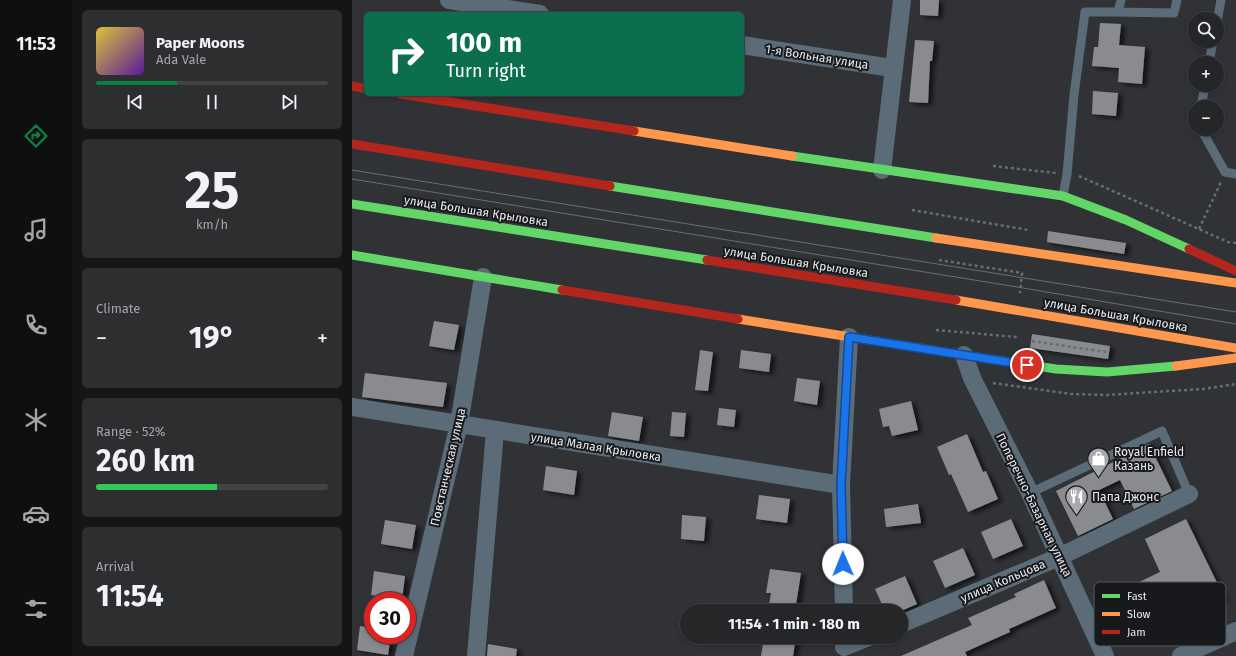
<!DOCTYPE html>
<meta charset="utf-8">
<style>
:root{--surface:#252628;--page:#2d2e30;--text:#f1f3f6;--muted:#a3a5a8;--line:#424345;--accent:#0b8043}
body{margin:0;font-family:"Fira Sans",sans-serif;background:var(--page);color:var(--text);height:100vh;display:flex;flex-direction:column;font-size:15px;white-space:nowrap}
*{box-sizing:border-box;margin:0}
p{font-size:13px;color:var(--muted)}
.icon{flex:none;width:22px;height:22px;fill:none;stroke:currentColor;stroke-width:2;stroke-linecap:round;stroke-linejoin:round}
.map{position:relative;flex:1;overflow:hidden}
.side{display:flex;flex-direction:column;gap:10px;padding:10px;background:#141516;width:280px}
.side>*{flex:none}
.banner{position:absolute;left:12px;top:12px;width:380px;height:84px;border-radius:6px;box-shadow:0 2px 6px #0003,0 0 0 1px var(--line);background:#0b6e4f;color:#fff;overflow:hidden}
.buttons{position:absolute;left:836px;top:12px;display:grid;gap:8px}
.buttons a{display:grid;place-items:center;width:36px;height:36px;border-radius:50%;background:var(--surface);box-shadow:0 2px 6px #0003,0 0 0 1px var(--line);font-size:20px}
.speed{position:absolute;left:12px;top:592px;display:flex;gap:8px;font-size:20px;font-weight:700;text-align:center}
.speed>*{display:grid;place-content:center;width:52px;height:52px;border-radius:50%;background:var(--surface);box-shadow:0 2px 6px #0003,0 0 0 1px var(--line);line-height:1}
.speed .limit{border:6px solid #d22;background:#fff;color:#111}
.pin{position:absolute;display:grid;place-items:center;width:34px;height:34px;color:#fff;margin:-17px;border:2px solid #fff;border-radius:50%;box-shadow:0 1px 4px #0007}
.me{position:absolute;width:44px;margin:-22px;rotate:359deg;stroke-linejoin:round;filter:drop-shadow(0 0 3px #0008)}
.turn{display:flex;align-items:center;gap:14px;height:84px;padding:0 16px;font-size:18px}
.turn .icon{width:52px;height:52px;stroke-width:2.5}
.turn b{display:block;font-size:28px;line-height:34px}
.big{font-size:30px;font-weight:700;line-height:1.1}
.side .widget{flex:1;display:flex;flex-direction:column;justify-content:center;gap:6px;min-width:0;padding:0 14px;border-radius:6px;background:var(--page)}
.side .dial{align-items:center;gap:0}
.dial b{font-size:52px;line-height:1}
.song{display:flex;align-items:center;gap:12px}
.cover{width:48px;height:48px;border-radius:6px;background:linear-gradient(135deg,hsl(50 70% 55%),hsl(270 70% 35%))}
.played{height:4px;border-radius:2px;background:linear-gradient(90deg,var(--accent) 35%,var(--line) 35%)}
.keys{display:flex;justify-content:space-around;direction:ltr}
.heat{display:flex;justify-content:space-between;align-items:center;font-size:22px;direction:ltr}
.charge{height:6px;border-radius:3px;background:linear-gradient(90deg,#34c759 52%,var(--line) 0)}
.trip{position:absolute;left:328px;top:604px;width:228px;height:40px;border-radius:20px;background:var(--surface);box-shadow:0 2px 6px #0003,0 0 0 1px var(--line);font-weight:700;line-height:40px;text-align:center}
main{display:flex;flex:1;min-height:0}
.menu{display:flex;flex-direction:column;width:72px;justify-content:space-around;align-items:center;background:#0f0f10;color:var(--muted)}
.menu .icon{width:28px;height:28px}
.menu .on{color:var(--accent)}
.menu b{font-size:18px;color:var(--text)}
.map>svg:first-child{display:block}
.building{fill:#8a8b8e;filter:url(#shadow)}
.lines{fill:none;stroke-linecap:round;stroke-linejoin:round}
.path{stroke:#636e76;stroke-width:2.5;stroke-dasharray:3 3;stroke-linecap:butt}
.lane{stroke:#5b6c78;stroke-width:9}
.street{stroke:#5b6c78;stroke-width:18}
.fast{stroke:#63d668;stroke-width:9}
.slow{stroke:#ff974d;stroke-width:9}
.jam{stroke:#b3261e;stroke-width:9}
.tram{stroke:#656e74;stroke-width:1}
.route-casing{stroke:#114b97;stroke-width:10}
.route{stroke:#1a73e8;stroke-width:7}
.labels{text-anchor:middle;stroke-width:4;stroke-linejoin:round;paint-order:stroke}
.street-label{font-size:12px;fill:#e9ebef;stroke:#18191c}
.poi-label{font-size:12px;fill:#e9ebef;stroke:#18191c;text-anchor:start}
.key{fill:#18191c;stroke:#57585b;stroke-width:1}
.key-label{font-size:11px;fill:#e9ebef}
</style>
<main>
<nav class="menu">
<b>11:53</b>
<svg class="icon on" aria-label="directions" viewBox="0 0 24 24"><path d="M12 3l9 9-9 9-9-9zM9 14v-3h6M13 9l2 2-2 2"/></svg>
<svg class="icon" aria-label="music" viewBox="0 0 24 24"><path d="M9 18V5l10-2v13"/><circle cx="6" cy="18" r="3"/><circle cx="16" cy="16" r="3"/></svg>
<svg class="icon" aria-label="phone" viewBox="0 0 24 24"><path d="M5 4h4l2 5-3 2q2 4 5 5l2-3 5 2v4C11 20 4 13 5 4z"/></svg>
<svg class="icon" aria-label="climate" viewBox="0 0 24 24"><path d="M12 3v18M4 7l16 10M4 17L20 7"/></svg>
<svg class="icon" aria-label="car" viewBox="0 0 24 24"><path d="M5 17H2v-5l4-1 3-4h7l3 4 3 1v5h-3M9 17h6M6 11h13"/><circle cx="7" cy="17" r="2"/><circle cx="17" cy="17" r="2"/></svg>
<svg class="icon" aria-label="filters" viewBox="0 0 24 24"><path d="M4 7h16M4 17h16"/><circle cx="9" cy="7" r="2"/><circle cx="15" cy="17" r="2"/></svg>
</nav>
<section class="side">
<div class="widget">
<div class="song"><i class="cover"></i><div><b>Paper Moons</b><p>Ada Vale</p></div></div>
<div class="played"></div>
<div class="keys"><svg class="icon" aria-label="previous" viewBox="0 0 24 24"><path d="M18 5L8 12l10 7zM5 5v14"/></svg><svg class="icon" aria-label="pause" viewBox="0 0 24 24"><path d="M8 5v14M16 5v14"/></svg><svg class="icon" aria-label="next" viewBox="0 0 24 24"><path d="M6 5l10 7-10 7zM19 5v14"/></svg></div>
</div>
<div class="widget dial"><b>25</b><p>km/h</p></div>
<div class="widget"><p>Climate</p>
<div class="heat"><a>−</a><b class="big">19°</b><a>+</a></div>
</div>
<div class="widget"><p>Range · 52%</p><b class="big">260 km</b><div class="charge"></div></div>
<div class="widget"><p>Arrival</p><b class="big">11:54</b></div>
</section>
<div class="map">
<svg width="884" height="656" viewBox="0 0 884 656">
<defs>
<filter id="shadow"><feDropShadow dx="4.5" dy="2.5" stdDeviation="2" flood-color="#0009"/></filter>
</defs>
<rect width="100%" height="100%" fill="#313236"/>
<!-- building -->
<path class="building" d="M568,0H587L586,16L568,15Z
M748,23L769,24L767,45L793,47L790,84L766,82L767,68L740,66L742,47H746Z
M563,40L582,41L580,61H578L576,103L557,102Z
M741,91L766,93L764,116L740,114Z
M696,231L774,243L772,254L695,242Z
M82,321L107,325L102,350L77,346Z
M680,334L758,346L756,359L678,348Z
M348,350L361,352L356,391L343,390Z
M389,350L419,354L417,372L387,368Z
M13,373L95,383L91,407L10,397Z
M445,378L468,381L465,405L442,401Z
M559,401L566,430L540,436L537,426L531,427L527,409Z
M367,408L384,410L382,427L365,425Z
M260,412L291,417L287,441L256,436Z
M320,412L334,413L332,437L318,436Z
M615,434L631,472L634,471L646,499L616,512L599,474L597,475L585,447Z
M797,444L820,491L782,509L768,480L747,490L761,519L726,536L704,491Z
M194,466L225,471L222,495L191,490Z
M407,495L438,499L435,523L404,519Z
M566,504L569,523L534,527L532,509Z
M330,515L354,517L352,541L329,539Z
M659,519L671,546L641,559L629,532Z
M834,519L872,597L778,642L756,597L808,572L793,539Z
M33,520L64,525L60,549L29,544Z
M611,548L623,575L593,588L581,561Z
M418,569L449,573L443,611H416L419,593H414Z
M22,571L53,576L50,600L19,595Z
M553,576L565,604L549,611H533L523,589Z
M692,580L704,608L657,629L658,632L613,652L615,656H549L620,625L616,618L664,597L662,594Z
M8,626L21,628V635H39L36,655L5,650Z
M412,637H444L441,656H409Z
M136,644L165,649L164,656H135Z"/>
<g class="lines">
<!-- path -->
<path class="path" d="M641,166L704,173
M727,176L876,242L884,243
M560,210L676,230
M847,229L869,182
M587,260L670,273L668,293
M584,330L665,337
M680,341L754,352
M641,383L719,394L753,395L851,389L884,384"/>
<!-- lane -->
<path class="lane" d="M766,12L822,13L825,0
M865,22L869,0
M857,63L861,41
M849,107L853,85
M849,129L873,172L884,174
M711,196L715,174L722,95L733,12H766L769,0
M678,493L810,431L837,494"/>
<!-- street -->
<path class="street" d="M97,0L188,14
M390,45L540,68
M530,170L550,0
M612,355L620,378L678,493L753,656
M0,407L489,485
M492,611L489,485L497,337
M549,624L707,557L837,494
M492,647L517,637
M52,656L107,424L131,277
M124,656L143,431
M829,656L884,631"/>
<!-- fast -->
<path class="fast" d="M440,156L711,196L774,220L837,249
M258,186L584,238
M0,204L355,260
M0,255L210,290
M630,358L704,369L755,372L824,366"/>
<!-- slow -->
<path class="slow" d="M282,131L440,156
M584,238L884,283
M604,300L884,348
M386,319L630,358
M824,366L884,358"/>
<!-- jam -->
<path class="jam" d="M0,86L14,89
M48,94L282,131
M0,144L258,186
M837,249L884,271
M355,260L604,300
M210,290L386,319"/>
<!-- tram -->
<path class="tram" d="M0,170L884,312
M0,179L659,286L884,324"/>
</g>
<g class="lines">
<defs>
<path id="route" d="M491,564L489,485L497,337L675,365"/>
</defs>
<!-- route casing -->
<use href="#route" class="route-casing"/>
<!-- route -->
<use href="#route" class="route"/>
</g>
<!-- icons -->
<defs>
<symbol id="shop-pin" viewBox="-11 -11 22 30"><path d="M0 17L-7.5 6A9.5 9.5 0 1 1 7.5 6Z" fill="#a9aaae" stroke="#18191c"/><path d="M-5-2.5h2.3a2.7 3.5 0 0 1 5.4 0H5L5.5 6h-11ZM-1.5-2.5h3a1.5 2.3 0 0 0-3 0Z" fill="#fff"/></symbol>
<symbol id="restaurant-pin" viewBox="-11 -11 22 30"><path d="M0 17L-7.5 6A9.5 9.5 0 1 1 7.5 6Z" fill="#a9aaae" stroke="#18191c"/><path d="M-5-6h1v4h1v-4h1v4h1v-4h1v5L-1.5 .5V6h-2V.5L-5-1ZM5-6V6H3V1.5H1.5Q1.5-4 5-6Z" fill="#fff"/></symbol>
</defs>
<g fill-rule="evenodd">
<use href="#shop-pin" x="734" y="446" width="25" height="34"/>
<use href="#restaurant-pin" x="712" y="484" width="25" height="34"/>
</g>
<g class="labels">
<!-- street labels -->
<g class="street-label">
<text transform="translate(465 57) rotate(9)" y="4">1-я Вольная улица</text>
<text transform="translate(124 211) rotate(9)" y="4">улица Большая Крыловка</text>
<text transform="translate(444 262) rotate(9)" y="4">улица Большая Крыловка</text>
<text transform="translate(764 315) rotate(10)" y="4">улица Большая Крыловка</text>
<text transform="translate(244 447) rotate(9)" y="4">улица Малая Крыловка</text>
<text transform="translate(96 467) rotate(-77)" y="4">Повстанческая улица</text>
<text transform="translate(682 505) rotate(64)" y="4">Поперечно-Базарная улица</text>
<text transform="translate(651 581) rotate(-23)" y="4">улица Кольцова</text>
</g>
<!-- poi labels -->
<g class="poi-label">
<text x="762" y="456">Royal Enfield<tspan x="762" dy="14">Казань</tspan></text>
<text x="740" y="501">Папа Джонс</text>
</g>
</g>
<!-- legend -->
<rect x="742" y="582" width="132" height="64" rx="6" class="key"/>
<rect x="750" y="594" width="18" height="4" fill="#63d668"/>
<rect x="750" y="612" width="18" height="4" fill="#ff974d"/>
<rect x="750" y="630" width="18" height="4" fill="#b3261e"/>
<g class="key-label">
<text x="775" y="600">Fast</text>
<text x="775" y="618">Slow</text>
<text x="775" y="636">Jam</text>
</g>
</svg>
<div class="buttons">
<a><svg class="icon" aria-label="search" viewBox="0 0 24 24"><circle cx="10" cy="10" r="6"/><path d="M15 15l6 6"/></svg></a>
<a>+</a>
<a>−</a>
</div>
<div class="speed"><div class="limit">30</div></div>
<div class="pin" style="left:675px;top:365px;background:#d93025"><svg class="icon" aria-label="arrive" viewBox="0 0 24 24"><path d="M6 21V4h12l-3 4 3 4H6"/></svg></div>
<svg class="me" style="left:491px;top:564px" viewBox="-20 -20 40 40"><circle r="19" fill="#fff"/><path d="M0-13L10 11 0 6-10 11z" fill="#1a73e8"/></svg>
<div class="trip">11:54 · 1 min · 180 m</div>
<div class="banner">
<div class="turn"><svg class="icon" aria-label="right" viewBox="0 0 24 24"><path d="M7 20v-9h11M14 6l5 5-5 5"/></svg><div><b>100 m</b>Turn right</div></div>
</div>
</div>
</main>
